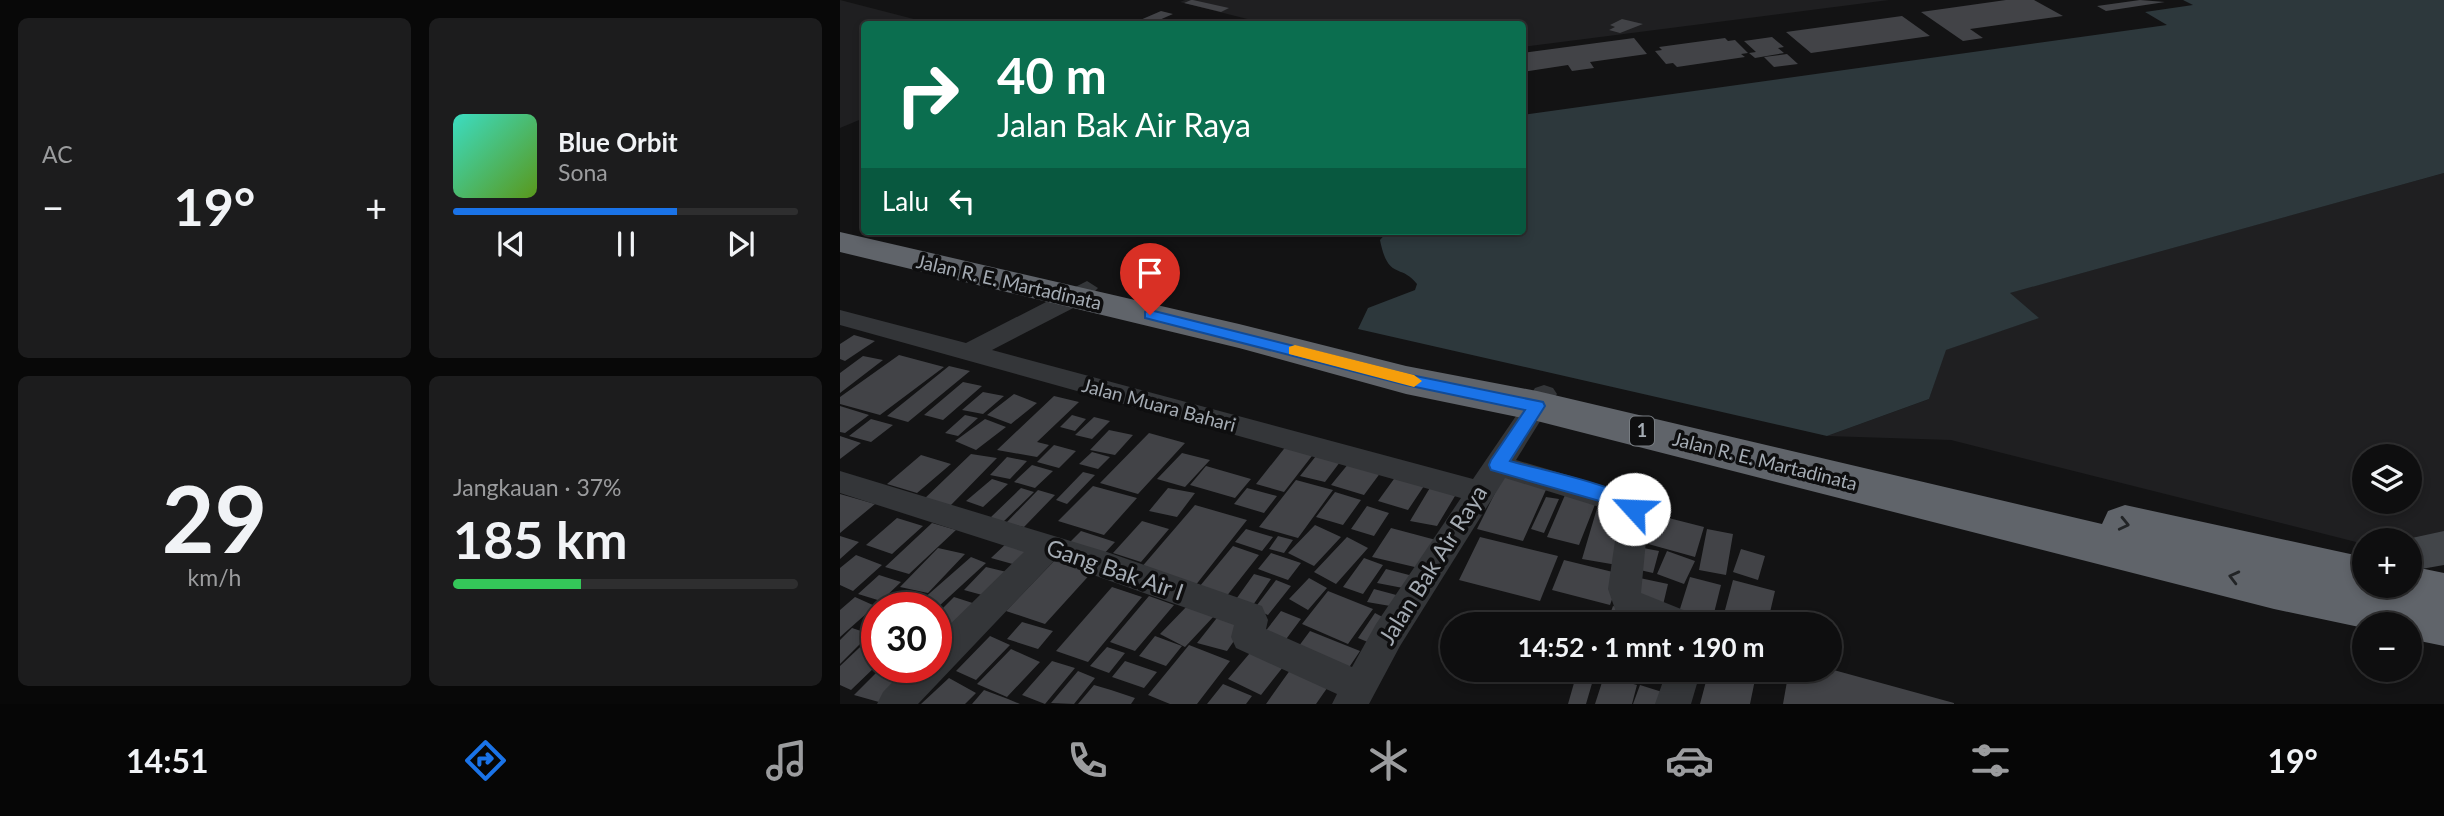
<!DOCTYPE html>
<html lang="id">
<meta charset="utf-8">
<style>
:root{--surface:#0e0e0f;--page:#1c1c1d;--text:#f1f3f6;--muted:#9b9c9e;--line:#2e2e2f;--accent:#1a73e8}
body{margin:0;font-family:Lato,sans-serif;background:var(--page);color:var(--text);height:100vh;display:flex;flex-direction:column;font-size:26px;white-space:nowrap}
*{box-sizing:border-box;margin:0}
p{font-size:23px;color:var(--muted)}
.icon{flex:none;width:38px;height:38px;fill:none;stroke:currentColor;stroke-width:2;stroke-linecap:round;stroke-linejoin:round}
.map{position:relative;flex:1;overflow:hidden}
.details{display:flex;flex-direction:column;gap:18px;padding:18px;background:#080808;width:840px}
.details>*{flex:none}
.banner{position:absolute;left:21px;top:21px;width:665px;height:214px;border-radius:7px;box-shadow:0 4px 10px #0003,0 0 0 2px var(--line);background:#0b6e4f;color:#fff;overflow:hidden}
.controls{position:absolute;left:1512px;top:444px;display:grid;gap:14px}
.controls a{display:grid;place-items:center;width:70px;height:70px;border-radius:50%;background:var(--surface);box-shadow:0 4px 10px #0003,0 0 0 2px var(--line);font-size:35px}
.speed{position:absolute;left:21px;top:592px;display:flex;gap:14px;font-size:35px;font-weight:700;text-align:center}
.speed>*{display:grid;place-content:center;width:91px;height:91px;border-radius:50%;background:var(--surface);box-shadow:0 4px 10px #0003,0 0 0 2px var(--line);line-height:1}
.speed .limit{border:10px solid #d22;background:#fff;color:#111}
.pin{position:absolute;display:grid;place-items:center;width:60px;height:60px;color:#fff;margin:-72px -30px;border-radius:50% 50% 50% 0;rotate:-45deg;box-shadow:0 0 7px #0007}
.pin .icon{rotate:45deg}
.me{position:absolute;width:77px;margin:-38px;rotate:295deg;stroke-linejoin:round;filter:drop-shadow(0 0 5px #0008)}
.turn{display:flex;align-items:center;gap:24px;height:147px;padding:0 21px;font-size:32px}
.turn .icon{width:91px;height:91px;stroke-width:2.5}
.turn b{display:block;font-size:49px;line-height:60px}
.then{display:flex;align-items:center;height:66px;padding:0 21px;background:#0003;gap:14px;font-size:26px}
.big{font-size:52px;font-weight:700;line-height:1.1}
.details .card{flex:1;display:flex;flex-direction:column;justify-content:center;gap:10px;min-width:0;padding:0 24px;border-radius:10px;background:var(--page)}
.details .dial{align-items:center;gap:0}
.dial b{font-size:91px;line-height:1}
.song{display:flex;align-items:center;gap:21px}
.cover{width:84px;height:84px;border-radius:10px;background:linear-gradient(135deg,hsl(170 70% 55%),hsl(90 70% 35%))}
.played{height:7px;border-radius:4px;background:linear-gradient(90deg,var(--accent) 65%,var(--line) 65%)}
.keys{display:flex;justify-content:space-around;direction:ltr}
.heat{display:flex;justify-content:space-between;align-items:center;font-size:38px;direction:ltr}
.charge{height:10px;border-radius:5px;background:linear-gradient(90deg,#34c759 37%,var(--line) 0)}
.details .tiles{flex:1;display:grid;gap:18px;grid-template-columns:repeat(2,1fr)}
.trip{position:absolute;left:600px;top:612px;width:402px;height:70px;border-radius:35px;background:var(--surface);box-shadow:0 4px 10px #0003,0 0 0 2px var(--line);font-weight:700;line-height:70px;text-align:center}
.tab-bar{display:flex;height:112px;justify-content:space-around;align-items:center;background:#060606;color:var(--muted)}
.tab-bar .icon{width:49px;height:49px}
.tab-bar .current{color:var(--accent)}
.tab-bar b{font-size:32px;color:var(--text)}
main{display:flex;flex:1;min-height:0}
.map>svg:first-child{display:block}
.built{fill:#1f1f21;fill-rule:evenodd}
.water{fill:#2d383c}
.building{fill:#424347}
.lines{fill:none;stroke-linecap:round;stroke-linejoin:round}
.street{fill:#343639;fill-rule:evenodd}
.secondary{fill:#424549;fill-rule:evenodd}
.highway{fill:#60646a;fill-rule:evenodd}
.oneway{stroke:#222426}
.route{fill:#1a73e8;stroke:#114b97;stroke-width:2}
.slow{fill:#f59e0b}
.labels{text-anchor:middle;stroke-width:7;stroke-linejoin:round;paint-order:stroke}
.shield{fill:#0e0e0f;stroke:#787d82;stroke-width:2}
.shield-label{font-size:18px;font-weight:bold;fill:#a5acb4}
.street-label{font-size:19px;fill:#a5acb4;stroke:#0e0e0f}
.near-street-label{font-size:23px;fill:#a5acb4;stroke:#0e0e0f}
</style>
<main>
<section class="details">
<div class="tiles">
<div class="card"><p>AC</p>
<div class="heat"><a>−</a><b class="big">19°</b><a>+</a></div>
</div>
<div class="card">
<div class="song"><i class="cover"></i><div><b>Blue Orbit</b><p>Sona</p></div></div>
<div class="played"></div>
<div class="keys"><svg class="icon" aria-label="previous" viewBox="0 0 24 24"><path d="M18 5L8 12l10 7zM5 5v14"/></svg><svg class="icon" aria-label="pause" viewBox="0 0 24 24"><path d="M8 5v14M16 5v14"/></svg><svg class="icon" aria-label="next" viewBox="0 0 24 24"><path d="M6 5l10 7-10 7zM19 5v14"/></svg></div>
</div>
<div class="card dial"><b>29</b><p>km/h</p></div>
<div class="card"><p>Jangkauan · 37%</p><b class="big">185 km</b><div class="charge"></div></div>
</div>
</section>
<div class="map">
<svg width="1604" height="704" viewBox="0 0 1604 704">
<rect width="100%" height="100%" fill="#131314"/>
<!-- built -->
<path class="built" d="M0,0L93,24H24V118L0,128Z
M345,0H1049L683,47L682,24H427L340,2Z
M1604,173V562L1570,555V541H1524V544L1111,440L987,436L1089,399L1105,350L1198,318L1169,293ZM1524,457H1570V502H1524Z"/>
<!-- water -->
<path class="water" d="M1343,0H1604V173L1170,293L1199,318L1106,350L1089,399L987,436L518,329L528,308L575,290L577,284C561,263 548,281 540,240L548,231H682L683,115L1327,25L1305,12L1353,5Z"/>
<!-- building -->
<path class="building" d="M351,0H353L389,8L381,12L344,3Z
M1166,0H1194L1223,16L1130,29L1143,38L1123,41L1081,12Z
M1300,0L1325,2L1266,11L1257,6Z
M321,11L333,14L310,24H291Z
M1062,16L1090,36L971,53L946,32Z
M782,19L803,24L780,33L769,30L775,27L770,25Z
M932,37L944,47L938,48L944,53L915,58L909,53L916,52L904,41Z
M794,38L807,54L750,62L754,68L732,71L728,65L682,72V53Z
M885,38L888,41L895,40L908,53L901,54L905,57L837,67L833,63L826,64L815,51L822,50L819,47Z
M947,54L958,64L934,67L924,57Z
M14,335L35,341L5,361L0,359V344Z
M59,355L104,367L40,415L0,404V397Z
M23,356L43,360L0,393V373Z
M109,366L130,371L68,422L47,416Z
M123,382L142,386L103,420L84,415Z
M143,392L164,396L143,414L122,410Z
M174,394L197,403L171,424L147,415Z
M214,396L239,402L197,442L209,445L197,457L157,450Z
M0,406L29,415L5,433L0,432Z
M125,415L138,418L118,436L105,433Z
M232,415L246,419L235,431L220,427Z
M254,417L270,421L252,439L235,435Z
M31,419L53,425L31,442L9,436Z
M145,419L166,427L136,450L115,441Z
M269,430L293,435L275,455L250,450Z
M309,433L345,443L298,494L260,483Z
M0,436L21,443L0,459Z
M214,445L236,451L219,468L197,462Z
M447,445L475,452L444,492L416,484Z
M252,452L270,457L258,469L239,464Z
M342,453L370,460L345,487L317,479Z
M131,454L157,458L110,506L82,501Z
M81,455L111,464L77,493L47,484Z
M476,456L500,462L485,482L460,476Z
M167,457L187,461L170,479L150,475Z
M509,463L541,472L524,495L491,485Z
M192,465L213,471L195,488L174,482Z
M366,466L411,479L395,498L350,485Z
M243,472L255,475L227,504L216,500Z
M559,472L588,480L568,510L538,501Z
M665,473L709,483L683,541L637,529Z
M152,479L168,484L143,507L126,501Z
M456,480L493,490L458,538L419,527Z
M253,486L297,498L264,535L218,521Z
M591,486L615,496L597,526L570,521Z
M181,488L194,492L163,522L150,518Z
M328,488L355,493L337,517L309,511Z
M407,488L437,496L424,513L394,504Z
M198,490L215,495L184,527L166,523Z
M495,492L521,500L503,525L476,517Z
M0,494L35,504L0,533Z
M725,495L756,502L739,545L707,537Z
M706,497L719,499L704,533L691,529Z
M355,505L407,520L355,586L300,569Z
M758,505L791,511L777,565L742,559Z
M527,506L549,513L534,536L511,529Z
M805,512L864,527L855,557L794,540Z
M57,518L83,526L52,554L26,545Z
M302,521L329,529L301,562L273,553Z
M92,523L116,530L69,574L45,567Z
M475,525L501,537L474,566L448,553Z
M551,528L596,540L579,568L532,557Z
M406,529L433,537L422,551L395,542Z
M867,529L893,534L886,575L859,570Z
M241,531L275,542L260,558L226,546Z
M0,536L19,542L0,559Z
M438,536L453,540L444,553L429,549Z
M507,537L528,548L496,584L474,572Z
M640,537L718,556L700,601L619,580Z
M169,541L200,549L183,567L151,558Z
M393,546L419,555L382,602L355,592Z
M798,547L819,551L813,573L791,568Z
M98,548L125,554L88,593L60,587Z
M901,549L925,556L918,580L893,572Z
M827,551L855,561L844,584L817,574Z
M431,553L461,563L448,580L418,569Z
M16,555L42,565L13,591L0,585V568Z
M131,557L146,563L98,607L82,600Z
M217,558L254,570L205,624L166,611Z
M524,558L543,565L523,594L503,587Z
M724,560L781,574L770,605L712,590Z
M146,567L175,574L153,598L124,590Z
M546,569L573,576L563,588L537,583Z
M414,574L431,579L411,608L394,602Z
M39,575L61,582L41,601L18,594Z
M795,577L828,584L823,605L789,598Z
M850,577L881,585L872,621L839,612Z
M469,578L487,588L468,610L449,599Z
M436,580L451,586L428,615L414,609Z
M893,580L935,591L927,625H881Z
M272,587L302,597L248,662L216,651Z
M534,589L560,596L556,607L527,602Z
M488,591L533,609L508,644L462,624Z
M309,596L334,605L295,651L270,642Z
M15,597L35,606L0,637V610Z
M114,597L145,607L122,630L96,621V615Z
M350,603L375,615L345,647L320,634Z
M773,606L816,618L814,625H766Z
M441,611L461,619L441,646L421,637Z
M535,613L548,620L535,645L518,638Z
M380,614L405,625L387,651L357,643Z
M182,622L213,631L198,649L167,639Z
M12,628L30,634L0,664V640Z
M37,631V665L11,690L0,685V666Z
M470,631L520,651L504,675L453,654Z
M150,636L170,645L136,680L116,671Z
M315,636L342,646L326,666L299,656Z
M349,645L390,661L357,704H330L308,695Z
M267,647L285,653L269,673L250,666Z
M415,647L447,662L421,695L388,679Z
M171,649L200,662L167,697L137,684Z
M212,661L235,668L205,704L182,695Z
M285,661L317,672L304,688L272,677Z
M453,666L492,681L476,704H426Z
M42,667H59L76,673L46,704L14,695Z
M990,669L1114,703V704H943L949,670Z
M796,670H842L838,685L795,673Z
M869,670H917L910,704H860Z
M238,671L255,678L234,704L211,703Z
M736,676L753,680L746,704H728Z
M764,676L797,685L792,704H755Z
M109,678L136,693L125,704H81Z
M383,684L412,696L406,704H367Z
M254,685L271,690L295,698L291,704H238Z
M800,685L835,696L832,704H793Z
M144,690L168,699L180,704H132Z"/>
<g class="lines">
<!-- street -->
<path class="street" d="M247,281L258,288L243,303L152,350L633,479L695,388L704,385L713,388L717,394L676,460L802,497L809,509L801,593L856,615L860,625H807L776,612L768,589L779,513L665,478L560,646L529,704H492L497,694L396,648L391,637L394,625L214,561L78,704H37L43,692L67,667H96V638L184,552L0,493V471L267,552L422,606L428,620L426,629L512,667L536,624L621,498L0,325V310L126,343Z
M827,670H861L851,704H815Z"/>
<!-- secondary -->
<path class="secondary" d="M1604,531V565L1570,571V541H1558Z"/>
<!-- highway -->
<path class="highway" d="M0,232L399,324L566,366L697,391L1262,524L1268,511L1285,505L1524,557V586H1570V566L1604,573V646L1570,639V625H1524V628L1434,609L697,421L566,394L399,348L0,252Z"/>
</g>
<!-- one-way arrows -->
<defs><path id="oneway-chevron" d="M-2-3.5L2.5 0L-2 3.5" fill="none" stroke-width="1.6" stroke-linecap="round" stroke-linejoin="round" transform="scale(1.75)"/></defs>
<g class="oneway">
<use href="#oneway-chevron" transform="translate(1284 524) rotate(13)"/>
<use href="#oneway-chevron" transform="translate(1394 577) rotate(-166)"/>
</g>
<!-- route -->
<path class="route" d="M310,310L566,374L703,402L705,406L670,461C696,469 792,487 804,509L801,514L794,517L770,504L651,470L649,465L651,460L685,410L566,385L305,318V312Z"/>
<!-- slow -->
<path class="slow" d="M455,345L574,375L582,381L574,387L449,354V347Z"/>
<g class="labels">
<!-- shield labels -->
<rect class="shield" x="790" y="416.5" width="24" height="29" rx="5"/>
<g class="shield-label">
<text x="802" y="437">1</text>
</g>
<!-- street labels -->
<g class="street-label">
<text transform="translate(169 282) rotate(13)" y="7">Jalan R. E. Martadinata</text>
<text transform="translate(319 405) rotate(15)" y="7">Jalan Muara Bahari</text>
<text transform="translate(925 461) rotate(14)" y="7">Jalan R. E. Martadinata</text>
</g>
<!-- near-street labels -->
<g class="near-street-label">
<text transform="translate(593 565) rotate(-58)" y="8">Jalan Bak Air Raya</text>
<text transform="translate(275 570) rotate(19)" y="8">Gang Bak Air I</text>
</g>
</g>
</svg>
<div class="controls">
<a><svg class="icon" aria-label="layers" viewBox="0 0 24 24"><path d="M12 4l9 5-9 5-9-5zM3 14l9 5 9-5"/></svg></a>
<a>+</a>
<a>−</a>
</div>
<div class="speed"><div class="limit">30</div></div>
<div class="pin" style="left:310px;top:315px;background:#d93025"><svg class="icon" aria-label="arrive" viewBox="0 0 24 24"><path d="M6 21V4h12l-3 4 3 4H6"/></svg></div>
<svg class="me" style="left:794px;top:509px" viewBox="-20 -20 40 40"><circle r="19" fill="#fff"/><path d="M0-13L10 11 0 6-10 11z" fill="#1a73e8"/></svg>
<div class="trip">14:52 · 1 mnt · 190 m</div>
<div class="banner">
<div class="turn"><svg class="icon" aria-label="right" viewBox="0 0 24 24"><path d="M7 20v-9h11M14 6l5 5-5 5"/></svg><div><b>40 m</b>Jalan Bak Air Raya</div></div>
<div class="then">Lalu<svg class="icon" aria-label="left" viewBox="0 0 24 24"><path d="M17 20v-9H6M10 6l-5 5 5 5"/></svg></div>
</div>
</div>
</main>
<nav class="tab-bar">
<b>14:51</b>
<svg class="icon current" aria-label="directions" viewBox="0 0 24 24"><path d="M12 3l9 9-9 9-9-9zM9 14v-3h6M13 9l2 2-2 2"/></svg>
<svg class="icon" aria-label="music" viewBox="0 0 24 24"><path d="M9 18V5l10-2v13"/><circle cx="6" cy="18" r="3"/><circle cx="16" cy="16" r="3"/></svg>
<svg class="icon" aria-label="phone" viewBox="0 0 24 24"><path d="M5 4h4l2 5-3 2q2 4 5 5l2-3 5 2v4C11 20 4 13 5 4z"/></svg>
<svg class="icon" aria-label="climate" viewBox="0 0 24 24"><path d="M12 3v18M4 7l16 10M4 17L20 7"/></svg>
<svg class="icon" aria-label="car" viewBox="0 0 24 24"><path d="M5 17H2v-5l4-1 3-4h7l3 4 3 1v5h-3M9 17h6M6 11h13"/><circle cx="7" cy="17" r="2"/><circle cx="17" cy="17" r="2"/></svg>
<svg class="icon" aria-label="filters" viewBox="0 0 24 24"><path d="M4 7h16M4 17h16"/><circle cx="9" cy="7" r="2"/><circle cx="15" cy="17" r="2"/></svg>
<b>19°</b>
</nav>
